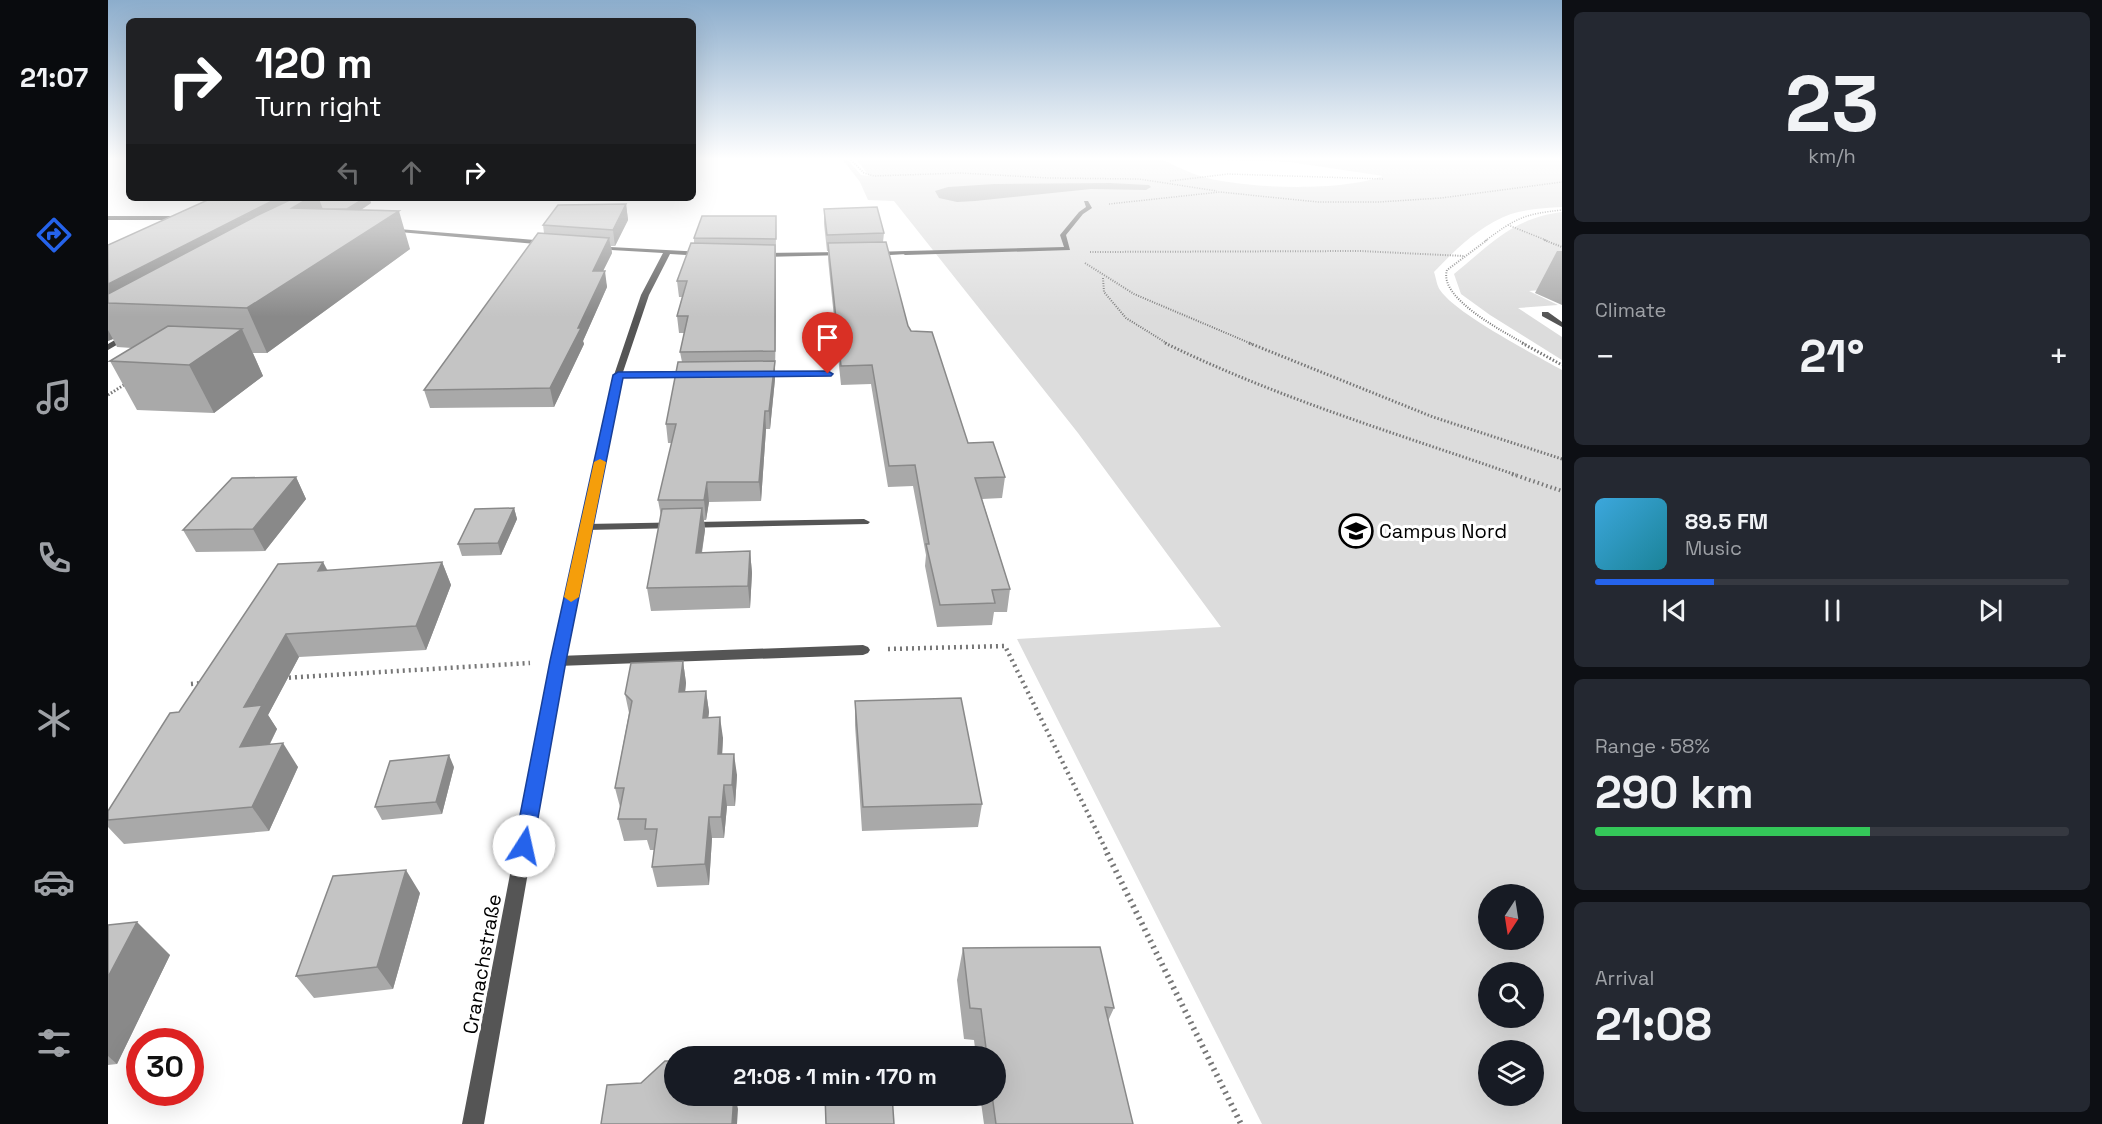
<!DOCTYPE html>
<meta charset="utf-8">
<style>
:root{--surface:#171b24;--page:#242831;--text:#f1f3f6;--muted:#9ea1a6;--line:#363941;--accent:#2563eb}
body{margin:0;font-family:"Space Grotesk",sans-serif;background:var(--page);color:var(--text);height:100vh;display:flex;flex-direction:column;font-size:22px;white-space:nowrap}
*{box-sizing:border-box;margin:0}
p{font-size:20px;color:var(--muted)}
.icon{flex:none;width:33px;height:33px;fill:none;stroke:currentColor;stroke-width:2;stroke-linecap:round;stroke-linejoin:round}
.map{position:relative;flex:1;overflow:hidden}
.details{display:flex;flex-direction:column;gap:12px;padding:12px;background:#0d0f14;width:540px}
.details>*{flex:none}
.guide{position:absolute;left:18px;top:18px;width:570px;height:183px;border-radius:9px;box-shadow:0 6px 24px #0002;background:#202124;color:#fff;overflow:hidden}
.needle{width:39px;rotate:192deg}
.tools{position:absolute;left:1370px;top:884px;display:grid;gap:12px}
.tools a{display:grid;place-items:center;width:66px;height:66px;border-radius:50%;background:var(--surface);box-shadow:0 6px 24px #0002;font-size:30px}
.speed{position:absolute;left:18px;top:1028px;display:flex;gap:12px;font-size:30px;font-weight:700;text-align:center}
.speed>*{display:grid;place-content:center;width:78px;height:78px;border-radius:50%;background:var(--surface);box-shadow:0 6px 24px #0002;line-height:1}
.speed .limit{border:9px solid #d22;background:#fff;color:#111}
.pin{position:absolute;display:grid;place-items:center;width:51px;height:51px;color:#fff;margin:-62px -26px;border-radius:50% 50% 50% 0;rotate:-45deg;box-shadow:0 0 6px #0007}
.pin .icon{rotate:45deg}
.me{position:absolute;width:66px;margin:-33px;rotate:10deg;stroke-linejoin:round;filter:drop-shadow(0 0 4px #0008)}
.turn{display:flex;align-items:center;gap:21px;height:126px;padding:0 30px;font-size:27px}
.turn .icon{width:78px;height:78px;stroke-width:2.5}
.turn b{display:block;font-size:42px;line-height:51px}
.lanes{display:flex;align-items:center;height:57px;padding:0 30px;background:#0003;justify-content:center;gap:30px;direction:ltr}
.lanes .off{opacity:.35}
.big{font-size:45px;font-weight:600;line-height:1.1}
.details .tile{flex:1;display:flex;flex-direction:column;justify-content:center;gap:9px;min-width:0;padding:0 21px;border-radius:9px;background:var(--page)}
.details .dial{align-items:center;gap:0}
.dial b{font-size:78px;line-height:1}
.song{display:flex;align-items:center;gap:18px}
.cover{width:72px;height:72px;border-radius:9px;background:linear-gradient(135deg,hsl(200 70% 55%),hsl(190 70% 35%))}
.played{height:6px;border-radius:3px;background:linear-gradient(90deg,var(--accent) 25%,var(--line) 25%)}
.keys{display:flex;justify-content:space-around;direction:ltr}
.heat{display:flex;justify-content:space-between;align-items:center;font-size:33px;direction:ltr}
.charge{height:9px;border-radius:4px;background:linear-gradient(90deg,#34c759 58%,var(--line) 0)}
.trip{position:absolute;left:556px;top:1046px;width:342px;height:60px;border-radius:30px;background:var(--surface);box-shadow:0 6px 24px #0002;font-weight:600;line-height:60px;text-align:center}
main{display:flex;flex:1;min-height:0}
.tabs{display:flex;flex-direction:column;width:108px;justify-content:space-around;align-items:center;background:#090b0e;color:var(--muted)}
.tabs .icon{width:42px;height:42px}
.tabs .on{color:var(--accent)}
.tabs b{font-size:27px;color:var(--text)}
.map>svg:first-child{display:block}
.green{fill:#dcdcdc;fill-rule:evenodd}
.water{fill:#a3a3a3}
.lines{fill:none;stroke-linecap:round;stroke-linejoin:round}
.path-far5{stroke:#777;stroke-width:1.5;stroke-dasharray:1 1.5;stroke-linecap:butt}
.path-far4{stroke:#777;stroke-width:2;stroke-dasharray:1 1.5;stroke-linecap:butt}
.path-far3{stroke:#777;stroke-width:3;stroke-dasharray:1.5 2;stroke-linecap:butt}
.path-far2{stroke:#777;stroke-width:4;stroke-dasharray:1.5 3;stroke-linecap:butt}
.path-far1{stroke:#777;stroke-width:4.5;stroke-dasharray:2 4;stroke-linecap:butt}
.path{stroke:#777;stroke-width:6;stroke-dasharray:2 4.5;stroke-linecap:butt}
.service{fill:#555;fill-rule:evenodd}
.minor{fill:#555;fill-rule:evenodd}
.wall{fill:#a9a9a9}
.shaded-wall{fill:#898989}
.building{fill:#c4c4c4;stroke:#898989;stroke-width:1.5}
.route{fill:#2563eb;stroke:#184099;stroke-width:1.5}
.slow{fill:#f59e0b}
.labels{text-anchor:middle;stroke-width:6;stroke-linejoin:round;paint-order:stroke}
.poi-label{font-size:20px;fill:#000;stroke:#fff;text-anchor:start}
.street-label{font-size:20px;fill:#000;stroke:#fff}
</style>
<main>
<nav class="tabs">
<b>21:07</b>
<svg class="icon on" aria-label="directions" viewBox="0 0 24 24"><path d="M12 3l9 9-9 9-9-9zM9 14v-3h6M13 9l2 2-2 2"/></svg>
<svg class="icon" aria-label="music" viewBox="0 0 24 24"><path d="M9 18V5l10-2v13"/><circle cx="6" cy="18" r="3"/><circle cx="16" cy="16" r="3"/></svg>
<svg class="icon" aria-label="phone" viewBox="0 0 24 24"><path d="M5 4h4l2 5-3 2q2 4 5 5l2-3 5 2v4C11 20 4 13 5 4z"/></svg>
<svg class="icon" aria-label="climate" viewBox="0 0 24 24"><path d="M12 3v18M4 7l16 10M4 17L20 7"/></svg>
<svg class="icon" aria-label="car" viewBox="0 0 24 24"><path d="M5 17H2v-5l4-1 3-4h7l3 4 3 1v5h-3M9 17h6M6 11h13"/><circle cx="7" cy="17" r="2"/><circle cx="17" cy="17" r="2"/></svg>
<svg class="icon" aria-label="filters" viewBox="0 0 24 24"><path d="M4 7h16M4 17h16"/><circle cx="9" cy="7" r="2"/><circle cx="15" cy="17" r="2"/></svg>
</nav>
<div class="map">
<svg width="1454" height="1124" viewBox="0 0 1454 1124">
<rect width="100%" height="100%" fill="#fff"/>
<!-- green -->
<path class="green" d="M735,160H740L753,175L761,176L749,160H1054C1067,165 1079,172 1092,176C1135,189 1233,192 1275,176L1182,162L1116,160H1454V207C1438,208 1419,209 1403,214C1372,225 1348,249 1326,272C1328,278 1329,286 1332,290C1348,314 1426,354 1454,370V1124H1154L909,639L1113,627L970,433L786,201L760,200L752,182ZM1380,894H1425V939H1380ZM1380,972H1425V1017H1380ZM1380,1050H1425V1095H1380Z
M1454,212V288L1421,291L1450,305L1410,308L1454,337V360L1382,315L1353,294L1346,274C1383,244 1405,218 1454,212Z"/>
<!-- water -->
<path class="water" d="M1002,183L1041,185L1043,187L1038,190L983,189L867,201L849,202L831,198L827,191L840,187L886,184Z"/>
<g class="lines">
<!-- path-far5 -->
<path class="path-far5" d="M743,160L756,173L766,176L853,173L941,178L1031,179L1109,191
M1062,181L1120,174L1276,179
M1001,204L1112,192L1210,202H1271L1333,198L1454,182
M1400,225L1440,241
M1377,241C1408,218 1416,214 1454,210"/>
<!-- path-far4 -->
<path class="path-far4" d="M1379,240L1339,270C1330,298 1396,332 1417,344
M1436,240L1454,247
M982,252L1252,251L1356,256
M977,263L1026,294L1144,344
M995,278L996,292L1018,318L1060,344"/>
<!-- path-far3 -->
<path class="path-far3" d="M1057,343C1169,398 1290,434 1408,475
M1141,343L1325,417L1454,459
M1414,343L1454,365
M0,395L19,383"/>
<!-- path-far2 -->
<path class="path-far2" d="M1404,474L1454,491"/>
<!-- path-far1 -->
<path class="path-far1" d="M780,649L897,646L1000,854
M175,678L422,663
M83,684L93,683"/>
<!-- path -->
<path class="path" d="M999,853L1133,1124"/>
<!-- service -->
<path class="service" d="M976,201H980L984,208L975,214L958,235L962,250L797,255L794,253L797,251L956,247L952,235L971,212L978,207Z
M1434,312H1440L1454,322V327L1434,316Z
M17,334L24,336L0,350V344Z
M584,371L588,374L587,376L510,378L506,375L510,372Z
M720,371L724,374L723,376L652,377L648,374L652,371Z
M756,519L762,522L760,524L478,530L472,527L478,524Z
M755,645L760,647L762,650L760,653L755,655L450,666L445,664L443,661L445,658L450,656Z"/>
<!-- minor -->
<path class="minor" d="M0,216H74L77,218L74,220H0Z
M278,228L439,241L442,243L439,245L280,231L278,230Z
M484,246L595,252L598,254L595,256L562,254L541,295L514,375L457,661L376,1124H354L443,661L506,375L533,295L555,253L486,249L484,248Z
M797,251L800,253L799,254L765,256L762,254L765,252Z
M736,252L738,253V255L651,257L648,255L651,253Z"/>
</g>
<!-- wall -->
<path class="wall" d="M263,203L253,210L302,249L159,353H145L155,376L106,413L29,410L2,361L24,348L9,347L5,339L0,341V245Z
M518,204L520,220L507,246H503L504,253L495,271L499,287L475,341L476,344L446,407L322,408L316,390L436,233L435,225Z
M716,209L776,233L775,242L800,326L860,443L897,477L894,498L874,499L902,589L899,612H886L884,625L829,627L817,566L818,555L805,486L780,487L763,384L733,385L720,259V251H719L716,224Z
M668,228L667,379L662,429H658L653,501L601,502L598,520H596L597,530L594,553L642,551L644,573L642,608L543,611L539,588L553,516L550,500L564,443H560L558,424L574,362L572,352L576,333H571L569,316L574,297H571L569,281L586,243V238Z
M1449,251H1454V305L1427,293Z
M188,477L198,499L157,551L88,552L75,530Z
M406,508L409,519L393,555L354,556L350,544Z
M215,562L220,571L334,562L343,585L318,650L191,657L160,715L169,729L162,744L190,767L161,831L16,844L0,827V811L71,712Z
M575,661L578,683L577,691H598L601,712L600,717L615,738L614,754L629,775L627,806H619L616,838H604L601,885L549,887L544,867L546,850H542L539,840L516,841L510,819L512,807L507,788L521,713L517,694Z
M747,701L874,804L870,827L754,831L747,725Z
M346,767L334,814L274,820L267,807Z
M312,893L285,989L206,998L188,976Z
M0,925L62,955L9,1064L0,1065Z
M855,948L1006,1008L1000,1021L1025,1124H876L872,1095H888V1056H868L866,1040L856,1039L849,980Z"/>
<!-- shaded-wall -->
<path class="shaded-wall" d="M170,198H210L222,230L0,303V284Z
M257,198H262L263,203L233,223L230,215Z
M518,204L520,220L507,246L505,230Z
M291,211L302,249L159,353L139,308Z
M501,238L504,253L487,287L485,271Z
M667,245L668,260L667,369Z
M497,271L499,287L475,341L476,344L446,407L442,388Z
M134,329L155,376L106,413L81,365Z
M0,330L5,339L0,341Z
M667,361V379L662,429L661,411Z
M657,411L658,429L653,501L651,482Z
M188,477L198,499L157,551L145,529Z
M599,482L601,502L598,520L596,500Z
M406,508L409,519L393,555L390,543Z
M594,508L597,530L590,575L588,553Z
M642,551L644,573L642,608L640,586Z
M215,562L226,585L210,571Z
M334,562L343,585L318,650L308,626Z
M178,634L191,657L160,715L169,729L148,771L132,747L136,707Z
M575,661L578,683L575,713L571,692Z
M598,691L601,712L598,739L595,718Z
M612,717L615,738L613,775L610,754Z
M175,743L190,767L161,831L144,807Z
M626,754L629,775L627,806L624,785Z
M341,755L346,767L334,814L328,802Z
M616,785L619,806L616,838L613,817Z
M601,817L604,838L601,885L597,864Z
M298,870L312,893L285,989L269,967Z
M29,922L62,955L9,1064L0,1056V977Z
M626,1095H627L630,1109L629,1124H624Z"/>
<!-- building -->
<path class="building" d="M104,198H170L0,284V245Z
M186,198H201L184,208L291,211L139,308L0,303V294L150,215Z
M210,198H257L239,209H214Z
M518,204L505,230L435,225L450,205Z
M769,207L776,233L719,235L716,209Z
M594,216H668V239L586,238Z
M430,233L501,238L485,271H497L470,328H473L442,388L316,390Z
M778,242L800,326L803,331L824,332L860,443L885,442L897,477L867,478L902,589L884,590L887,603L832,605L818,544H821L807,465L781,466L764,365L733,366L720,243Z
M583,243L667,245V351L572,352L580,316H569L579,281H569Z
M60,326L134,329L81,365L2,361Z
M667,361L661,411H657L651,482H599L596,500H550L568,424H558L570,362Z
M188,477L145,529L75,530L124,478Z
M406,508L390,543L350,544L367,509Z
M594,508L588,553L642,551L640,586L539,588L554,509Z
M215,562L210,571L334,562L308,626L178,634L136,707L154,705L132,747L175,743L144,807L0,820V811L62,713L71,712L170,564Z
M575,661L571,692L598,691L595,718L612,717L610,754H626L624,785H616L613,817H601L597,864L544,867L549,829H537L538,819H510L516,788H507L524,701L517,694L523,663Z
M853,698L874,804L755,807L747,701Z
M341,755L328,802L267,807L282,761Z
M298,870L269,967L188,976L225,876Z
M29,922L0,977V925Z
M992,947L1006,1008L997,1007L1025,1124H888L884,1095H888V1056H879L873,1009L862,1008L855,948Z
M557,1061H567V1095H626L624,1124H493L499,1085L533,1083Z
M717,1095H784L786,1124H718Z"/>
<!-- sky -->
<linearGradient id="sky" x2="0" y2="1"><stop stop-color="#8cadcc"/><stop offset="0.5" stop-color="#fff"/><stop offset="1" stop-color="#fff" stop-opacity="0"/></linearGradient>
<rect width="1454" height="317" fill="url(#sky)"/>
<!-- route -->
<path class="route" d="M720,371L725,374L723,376L515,378L458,661L425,846L423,852L416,855L409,852L406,846L442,661L505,375L510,372Z"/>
<!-- slow -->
<path class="slow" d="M492,459L498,462L471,597L463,602L456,597L486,462Z"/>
<!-- icons -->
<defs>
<symbol id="university-ring" viewBox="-11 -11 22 22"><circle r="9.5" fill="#fff" stroke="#000" stroke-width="1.5"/><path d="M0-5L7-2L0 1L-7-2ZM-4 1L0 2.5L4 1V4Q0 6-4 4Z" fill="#000"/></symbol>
</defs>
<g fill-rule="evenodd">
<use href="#university-ring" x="1229" y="512" width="38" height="38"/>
</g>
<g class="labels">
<!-- poi labels -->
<g class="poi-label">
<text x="1271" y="538">Campus Nord</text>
</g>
<!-- street labels -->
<g class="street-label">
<text transform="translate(374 964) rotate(-80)" y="7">Cranachstraße</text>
</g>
</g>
</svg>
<div class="tools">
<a><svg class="needle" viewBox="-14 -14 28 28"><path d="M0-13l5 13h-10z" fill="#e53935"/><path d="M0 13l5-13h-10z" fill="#9ea1a6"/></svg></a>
<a><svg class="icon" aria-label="search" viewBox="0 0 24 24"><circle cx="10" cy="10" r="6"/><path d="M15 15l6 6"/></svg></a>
<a><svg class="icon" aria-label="layers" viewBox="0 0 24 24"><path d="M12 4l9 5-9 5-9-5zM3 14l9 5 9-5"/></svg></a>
</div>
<div class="speed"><div class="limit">30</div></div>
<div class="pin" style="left:720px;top:374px;background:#d93025"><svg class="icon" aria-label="arrive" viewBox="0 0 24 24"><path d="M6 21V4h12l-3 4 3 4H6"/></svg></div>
<svg class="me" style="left:416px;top:846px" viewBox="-20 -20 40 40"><circle r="19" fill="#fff"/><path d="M0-13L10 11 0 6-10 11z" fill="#2563eb"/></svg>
<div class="trip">21:08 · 1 min · 170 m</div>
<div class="guide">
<div class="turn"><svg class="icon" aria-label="right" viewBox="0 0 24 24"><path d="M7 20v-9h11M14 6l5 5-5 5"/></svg><div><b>120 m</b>Turn right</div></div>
<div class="lanes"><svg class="icon off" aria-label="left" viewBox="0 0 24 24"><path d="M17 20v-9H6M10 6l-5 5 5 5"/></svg><svg class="icon off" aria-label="ahead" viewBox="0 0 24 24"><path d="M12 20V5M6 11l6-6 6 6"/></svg><svg class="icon" aria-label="right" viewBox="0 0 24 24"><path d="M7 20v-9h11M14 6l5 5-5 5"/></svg></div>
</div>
</div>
<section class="details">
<div class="tile dial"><b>23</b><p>km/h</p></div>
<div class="tile"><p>Climate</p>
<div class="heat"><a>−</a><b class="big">21°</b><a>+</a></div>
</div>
<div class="tile">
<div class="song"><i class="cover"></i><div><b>89.5 FM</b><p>Music</p></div></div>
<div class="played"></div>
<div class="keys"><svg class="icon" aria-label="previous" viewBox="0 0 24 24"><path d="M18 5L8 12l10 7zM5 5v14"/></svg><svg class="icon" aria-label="pause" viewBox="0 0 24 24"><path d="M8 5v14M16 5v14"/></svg><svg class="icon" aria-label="next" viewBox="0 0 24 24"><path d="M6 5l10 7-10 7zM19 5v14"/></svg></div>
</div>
<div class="tile"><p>Range · 58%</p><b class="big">290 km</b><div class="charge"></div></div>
<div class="tile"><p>Arrival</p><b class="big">21:08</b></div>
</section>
</main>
